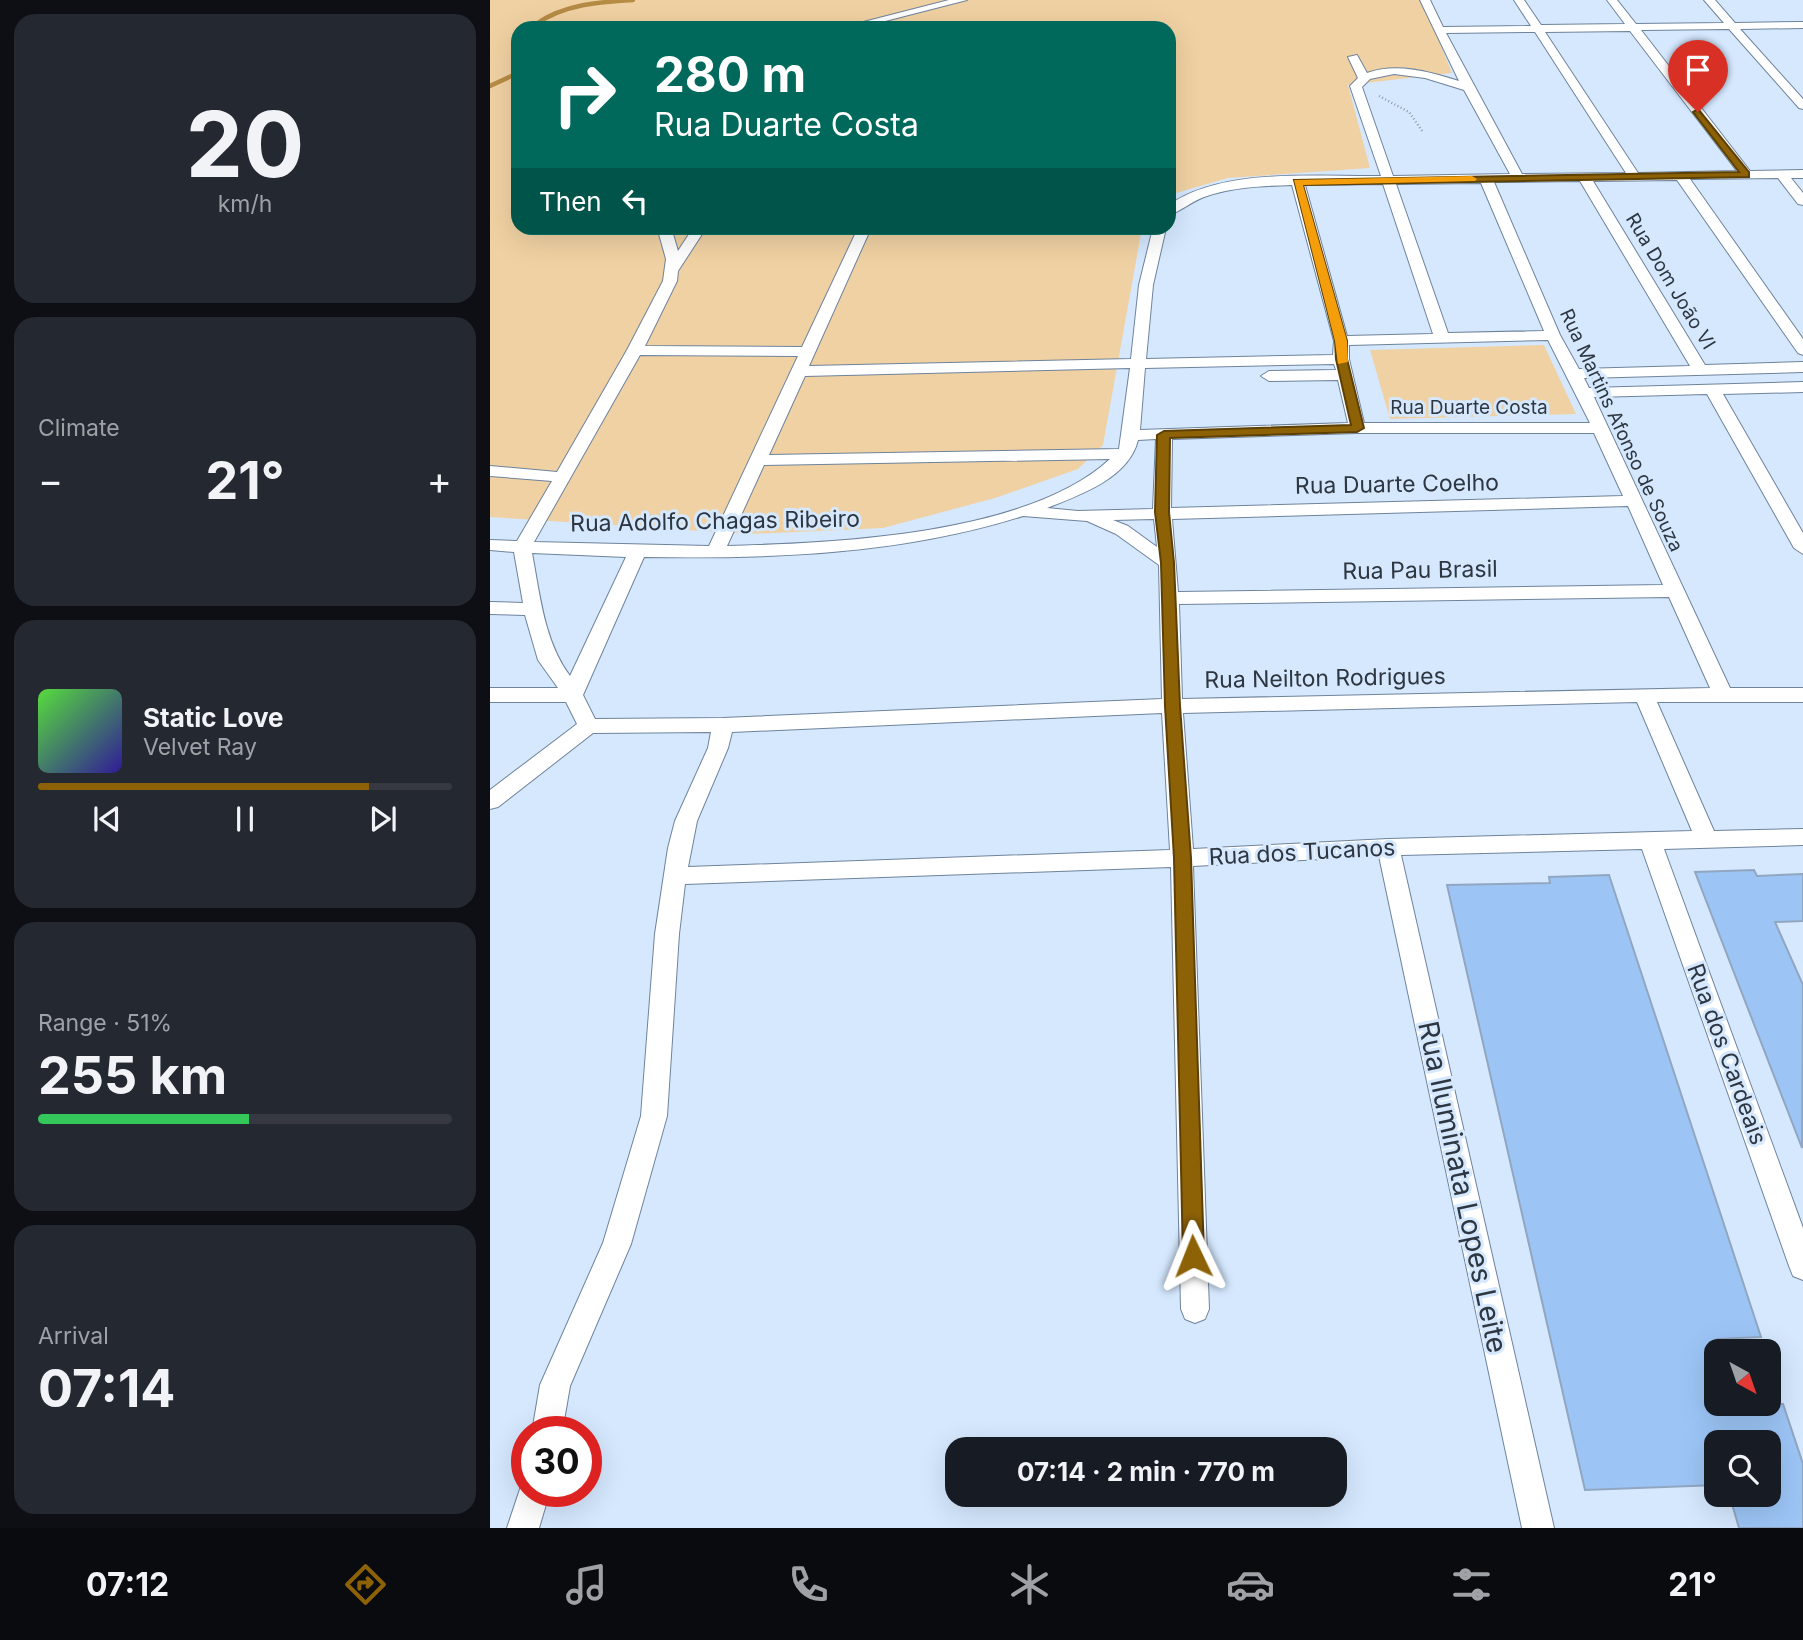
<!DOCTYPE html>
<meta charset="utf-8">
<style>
:root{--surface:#171b24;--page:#242831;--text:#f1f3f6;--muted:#9ea1a6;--line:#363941;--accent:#8d6207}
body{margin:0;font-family:Inter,sans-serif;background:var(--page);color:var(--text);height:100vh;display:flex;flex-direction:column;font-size:26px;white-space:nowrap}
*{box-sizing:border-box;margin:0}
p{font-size:23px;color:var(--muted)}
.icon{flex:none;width:38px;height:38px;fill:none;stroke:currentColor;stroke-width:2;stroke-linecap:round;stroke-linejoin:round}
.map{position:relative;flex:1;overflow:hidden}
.drawer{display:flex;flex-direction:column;gap:14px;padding:14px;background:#0d0f14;width:490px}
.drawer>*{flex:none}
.banner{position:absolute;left:21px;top:21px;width:665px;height:214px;border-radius:21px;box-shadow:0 7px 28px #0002;background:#00695c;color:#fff;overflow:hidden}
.needle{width:46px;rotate:140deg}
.controls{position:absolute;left:1214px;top:1339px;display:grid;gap:14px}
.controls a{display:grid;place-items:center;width:77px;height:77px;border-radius:14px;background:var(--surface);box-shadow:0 7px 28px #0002;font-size:35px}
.speed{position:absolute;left:21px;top:1416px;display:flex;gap:14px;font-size:35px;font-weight:700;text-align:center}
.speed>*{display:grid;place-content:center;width:91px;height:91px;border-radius:50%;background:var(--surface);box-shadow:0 7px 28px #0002;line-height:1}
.speed .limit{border:10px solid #d22;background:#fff;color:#111}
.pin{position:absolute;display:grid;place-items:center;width:60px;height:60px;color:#fff;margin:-72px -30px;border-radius:50% 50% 50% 0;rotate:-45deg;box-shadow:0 0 7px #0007}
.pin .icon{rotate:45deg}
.me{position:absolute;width:77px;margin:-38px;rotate:358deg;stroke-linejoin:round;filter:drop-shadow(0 0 5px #0008)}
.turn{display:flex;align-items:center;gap:24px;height:147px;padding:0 28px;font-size:32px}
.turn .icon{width:91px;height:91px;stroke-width:2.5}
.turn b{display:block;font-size:49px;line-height:60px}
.then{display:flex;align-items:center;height:66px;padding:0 28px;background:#0003;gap:14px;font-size:26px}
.big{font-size:52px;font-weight:700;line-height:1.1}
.drawer .card{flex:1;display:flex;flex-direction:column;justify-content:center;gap:10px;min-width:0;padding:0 24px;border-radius:21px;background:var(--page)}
.drawer .dial{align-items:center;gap:0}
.dial b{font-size:91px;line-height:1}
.song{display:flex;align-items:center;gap:21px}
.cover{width:84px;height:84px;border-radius:10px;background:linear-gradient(135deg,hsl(110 70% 55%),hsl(250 70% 35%))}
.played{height:7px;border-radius:4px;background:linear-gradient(90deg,var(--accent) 80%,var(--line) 80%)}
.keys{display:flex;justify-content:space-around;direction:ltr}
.heat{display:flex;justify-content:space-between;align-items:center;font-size:38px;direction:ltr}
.charge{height:10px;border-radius:5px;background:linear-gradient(90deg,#34c759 51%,var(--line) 0)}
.trip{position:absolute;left:455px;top:1437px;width:402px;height:70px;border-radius:21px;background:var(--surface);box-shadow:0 7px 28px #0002;font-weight:700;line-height:70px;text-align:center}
.tabs{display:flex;height:112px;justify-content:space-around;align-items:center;background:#090b0e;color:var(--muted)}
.tabs .icon{width:49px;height:49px}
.tabs .current{color:var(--accent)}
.tabs b{font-size:32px;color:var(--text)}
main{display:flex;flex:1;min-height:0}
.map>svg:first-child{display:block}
.green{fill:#f0d1a3}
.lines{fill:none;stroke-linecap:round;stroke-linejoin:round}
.stream{stroke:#b68b44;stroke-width:4.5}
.building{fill:#9cc5f6;stroke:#91a6c0;stroke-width:2}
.street-casing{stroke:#6e839c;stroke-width:2}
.path{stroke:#8d9cac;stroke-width:2.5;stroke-dasharray:1 2.5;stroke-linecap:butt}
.street{fill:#fff;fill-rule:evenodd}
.route{fill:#8d6207;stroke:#5c4005;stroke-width:2}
.slow{fill:#f59e0b}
.labels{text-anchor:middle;stroke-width:6;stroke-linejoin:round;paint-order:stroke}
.far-street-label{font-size:19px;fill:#2e3741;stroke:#d5e8fe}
.street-label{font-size:23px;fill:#2e3741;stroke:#d5e8fe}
.near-street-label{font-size:28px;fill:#2e3741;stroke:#d5e8fe}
</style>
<main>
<section class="drawer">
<div class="card dial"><b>20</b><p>km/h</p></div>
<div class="card"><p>Climate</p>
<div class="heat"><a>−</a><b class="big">21°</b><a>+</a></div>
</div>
<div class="card">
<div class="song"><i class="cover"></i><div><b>Static Love</b><p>Velvet Ray</p></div></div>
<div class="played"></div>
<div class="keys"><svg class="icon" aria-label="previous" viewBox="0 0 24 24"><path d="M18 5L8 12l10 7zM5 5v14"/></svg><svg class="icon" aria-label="pause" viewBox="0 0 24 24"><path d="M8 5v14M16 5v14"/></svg><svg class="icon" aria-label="next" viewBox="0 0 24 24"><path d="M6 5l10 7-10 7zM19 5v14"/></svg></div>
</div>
<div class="card"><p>Range · 51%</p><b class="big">255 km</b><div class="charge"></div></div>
<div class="card"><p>Arrival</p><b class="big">07:14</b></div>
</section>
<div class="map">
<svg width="1313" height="1528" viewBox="0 0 1313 1528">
<rect width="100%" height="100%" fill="#d5e8fe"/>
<!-- green -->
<path class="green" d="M0,0H932L962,73L858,85L880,168L738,178L679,195V28H28V228H652L613,445L588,469L505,498L393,528L259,534L0,517Z
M1054,345L1086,414L900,419L880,350Z"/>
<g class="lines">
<!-- stream -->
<path class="stream" d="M48,28L46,24C75,4 109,2 143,0
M0,86L28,73"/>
</g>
<!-- building -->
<path class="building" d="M1264,870L1267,876L1313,874V921L1285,922L1313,985L1312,1148L1205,872Z
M1119,875L1271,1337L1227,1339V1404H1293L1313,1464V1528H1249L1240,1497L1279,1496V1442H1227V1485L1095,1490L957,885L1060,883L1059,877Z"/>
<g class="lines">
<defs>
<path id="street" d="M459,0H477L368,28H350Z
M930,0H940L953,27L1041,26L1024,0H1034L1051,25L1135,24L1117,0H1127L1146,24L1234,23L1214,0H1225L1245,23L1313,22V28L1250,29L1313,99V109L1309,108L1239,29L1151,30L1260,171L1313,170V178H1301L1313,193V205L1308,204L1288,178L1200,179L1313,339V355L1308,353L1187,180L1103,181L1215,365L1313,362V372L1094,378L1099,388L1313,382V392L1233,394L1313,533V554L1304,548L1217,394L1104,397L1240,688H1313V702H1167L1224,831L1313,829V845L1174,849L1313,1228V1280L1303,1276L1299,1266L1152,849L911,855L1064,1528H1032L889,856L703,866L719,1309L715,1319L705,1323L695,1319L691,1309L681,867L195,884L189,934L177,1116L141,1244L80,1386L72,1432H42L50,1385L113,1243L151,1116L165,934L178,848L185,821L218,748L221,732L103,733L8,807L0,809V790L87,724L76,702H0V688H68L48,660L35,615L0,614V602L33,603L24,552L0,550V540L27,541L62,481L0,476V466L67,472L137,350L173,281L176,259L169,234L176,230L183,234L188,251L203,228H216L188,271L187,281L155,346L312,347L368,228H381L319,366L641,359L649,285L663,228H676L663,285L656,359L843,355L844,341L802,185C772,186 743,187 714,197C701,202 691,211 679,215V205C733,167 827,177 891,176L860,86L868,78L858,57L867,55L877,73C907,62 940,72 969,81ZM1140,31L1247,171L1148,173L1055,32ZM1045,32L1136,173L1032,174L956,33ZM904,74L935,78L974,90L1020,174L903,176L872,87L880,79ZM1090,181L1200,366L1089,369L1070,335L1004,182ZM991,183L1054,331L958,333L906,184ZM893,184L943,334L857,336L815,185ZM1058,340L1100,423H874L859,359V345ZM150,355L308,356L219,546L44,542ZM844,364L846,370L779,371L771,376L779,381L848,380L858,423L650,430L655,368ZM640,368L629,449L279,455L315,376ZM867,433H1104L1133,496L681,508L682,439ZM666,439L663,509L588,511L557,508C590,495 639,478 648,440ZM620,459C538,535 345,543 237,546L274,465ZM1138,506L1173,585L688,592L682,519ZM533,516L597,521L626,534L669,565L672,699L233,718L105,719L93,695L154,557C282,559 410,555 533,516ZM664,519L667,547L638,526L623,520ZM42,553L136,557L80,676C54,641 50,595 42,553ZM1179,597L1220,688L692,699L689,604ZM1147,702L1202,831L898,839L703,849L693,713ZM672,713L680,850L198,867L207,821L238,748L242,732Z
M37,1478V1491H60L49,1528H17L33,1480Z"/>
</defs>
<!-- street casing -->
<use href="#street" class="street-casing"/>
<!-- path -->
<path class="path" d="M889,96L919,112L933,132"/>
<!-- street -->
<use href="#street" class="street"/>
</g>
<!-- route -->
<path class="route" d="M1208,109L1259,172V177L813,185L857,341V359L874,428L867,432L680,438L679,512L684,563L690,706L701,858L714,1256L711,1263L703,1266L696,1263L693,1256L684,858L675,706L671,563L665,512L667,435L674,431L861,425L846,359L845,341L804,180L1249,172L1203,112Z"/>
<!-- slow -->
<path class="slow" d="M982,176L987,179L985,181L813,185L857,341L858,362L848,364L845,341L804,180Z"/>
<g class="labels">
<!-- far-street labels -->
<g class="far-street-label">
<text transform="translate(1181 281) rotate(59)" y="7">Rua Dom João VI</text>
<text x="979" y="414">Rua Duarte Costa</text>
<text transform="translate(1132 430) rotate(65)" y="7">Rua Martins Afonso de Souza</text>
</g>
<!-- street labels -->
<g class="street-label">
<text transform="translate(907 484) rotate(-1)" y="8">Rua Duarte Coelho</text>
<text transform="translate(225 521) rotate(-1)" y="8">Rua Adolfo Chagas Ribeiro</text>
<text transform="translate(930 570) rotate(-1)" y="8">Rua Pau Brasil</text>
<text transform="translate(835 678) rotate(-1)" y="8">Rua Neilton Rodrigues</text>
<text transform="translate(812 852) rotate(-3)" y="8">Rua dos Tucanos</text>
<text transform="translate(1237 1054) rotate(70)" y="8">Rua dos Cardeais</text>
</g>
<!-- near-street labels -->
<g class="near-street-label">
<text transform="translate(973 1187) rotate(78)" y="10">Rua Iluminata Lopes Leite</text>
</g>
</g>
</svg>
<div class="controls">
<a><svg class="needle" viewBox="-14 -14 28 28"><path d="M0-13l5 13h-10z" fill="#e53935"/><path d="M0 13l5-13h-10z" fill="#9ea1a6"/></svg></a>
<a><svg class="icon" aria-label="search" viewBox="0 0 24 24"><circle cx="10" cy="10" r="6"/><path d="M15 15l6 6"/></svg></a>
</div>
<div class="speed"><div class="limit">30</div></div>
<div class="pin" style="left:1208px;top:112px;background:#d93025"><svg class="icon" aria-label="arrive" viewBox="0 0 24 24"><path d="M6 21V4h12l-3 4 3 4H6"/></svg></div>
<svg class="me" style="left:703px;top:1256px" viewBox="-20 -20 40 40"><path d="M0-17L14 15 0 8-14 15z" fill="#8d6207" stroke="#fff" stroke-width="4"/></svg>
<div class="trip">07:14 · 2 min · 770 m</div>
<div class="banner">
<div class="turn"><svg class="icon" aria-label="right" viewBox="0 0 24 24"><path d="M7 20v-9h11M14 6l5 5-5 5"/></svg><div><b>280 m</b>Rua Duarte Costa</div></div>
<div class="then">Then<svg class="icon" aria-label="left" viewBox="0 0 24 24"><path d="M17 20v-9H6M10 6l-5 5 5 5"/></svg></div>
</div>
</div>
</main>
<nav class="tabs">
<b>07:12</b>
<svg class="icon current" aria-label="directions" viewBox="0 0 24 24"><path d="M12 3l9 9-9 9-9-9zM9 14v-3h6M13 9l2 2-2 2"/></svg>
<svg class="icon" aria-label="music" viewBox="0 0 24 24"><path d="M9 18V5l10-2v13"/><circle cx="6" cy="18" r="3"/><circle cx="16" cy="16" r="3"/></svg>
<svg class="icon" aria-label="phone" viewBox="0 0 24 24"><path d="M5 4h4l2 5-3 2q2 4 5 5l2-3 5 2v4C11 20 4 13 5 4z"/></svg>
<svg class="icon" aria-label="climate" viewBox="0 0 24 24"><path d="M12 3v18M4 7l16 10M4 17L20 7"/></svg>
<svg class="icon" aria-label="car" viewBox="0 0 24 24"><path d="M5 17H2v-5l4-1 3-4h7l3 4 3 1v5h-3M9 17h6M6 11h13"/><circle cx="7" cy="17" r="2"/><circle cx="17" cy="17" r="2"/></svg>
<svg class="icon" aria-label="filters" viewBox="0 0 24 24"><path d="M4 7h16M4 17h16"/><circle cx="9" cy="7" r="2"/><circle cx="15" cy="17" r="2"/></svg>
<b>21°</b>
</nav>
